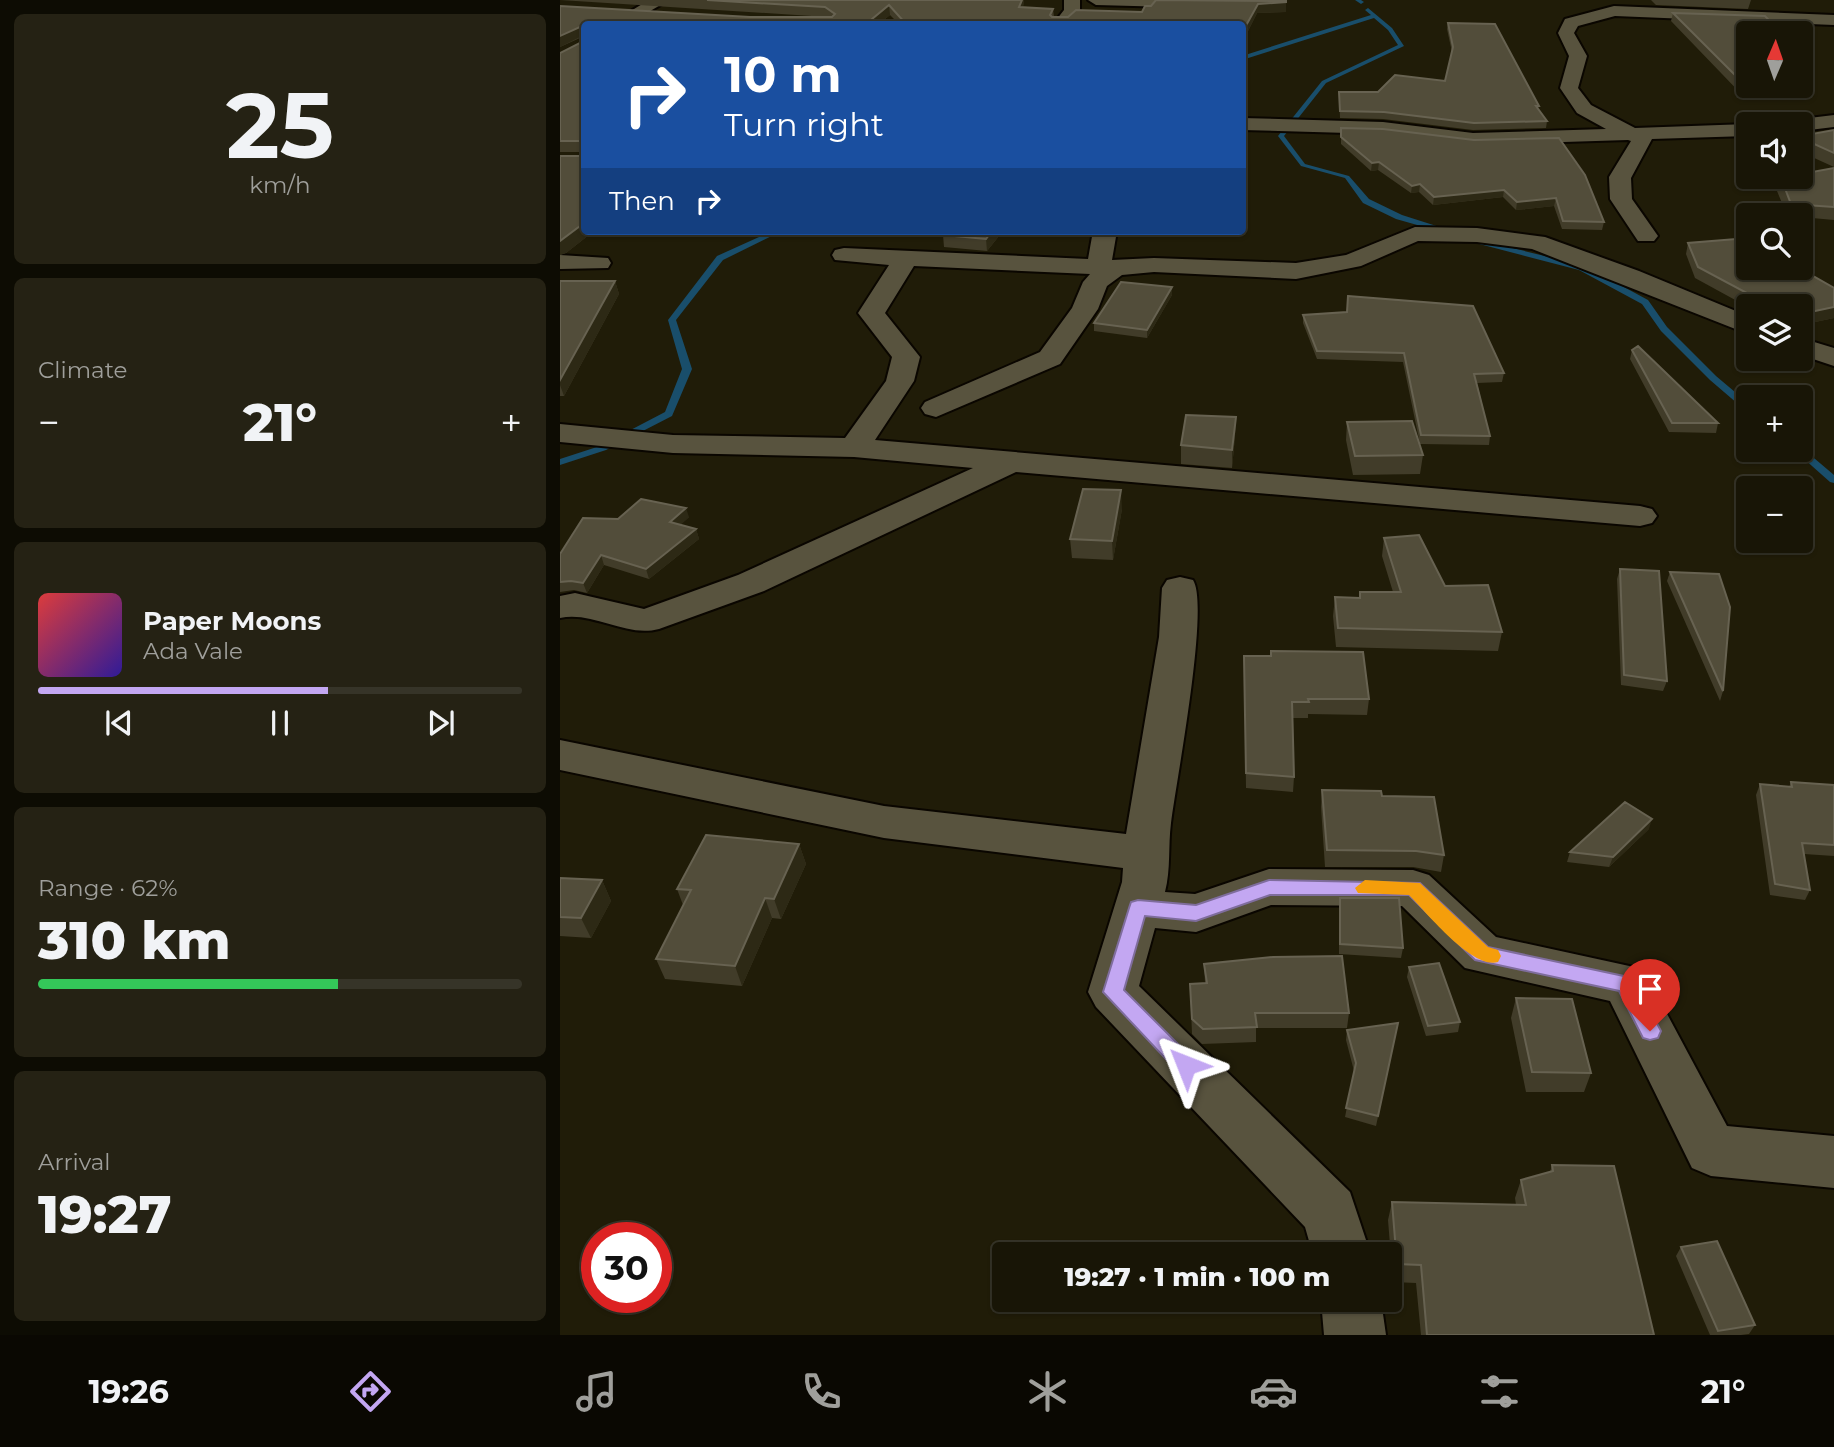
<!DOCTYPE html>
<meta charset="utf-8">
<style>
:root{--surface:#181506;--page:#252214;--text:#f1f3f6;--muted:#9f9f9b;--line:#363428;--accent:#c3a7f2}
body{margin:0;font-family:Montserrat,sans-serif;background:var(--page);color:var(--text);height:100vh;display:flex;flex-direction:column;font-size:26px;white-space:nowrap}
*{box-sizing:border-box;margin:0}
p{font-size:23px;color:var(--muted)}
.icon{flex:none;width:38px;height:38px;fill:none;stroke:currentColor;stroke-width:2;stroke-linecap:round;stroke-linejoin:round}
.map{position:relative;flex:1;overflow:hidden}
.details{display:flex;flex-direction:column;gap:14px;padding:14px;background:#0d0c03;width:560px}
.details>*{flex:none}
.banner{position:absolute;left:21px;top:21px;width:665px;height:214px;border-radius:7px;box-shadow:0 2px 5px #0004,0 0 0 2px var(--line);background:#1a4fa0;color:#fff;overflow:hidden}
.needle{width:46px;rotate:2deg}
.controls{position:absolute;left:1176px;top:21px;display:grid;gap:14px}
.controls a{display:grid;place-items:center;width:77px;height:77px;border-radius:7px;background:var(--surface);box-shadow:0 2px 5px #0004,0 0 0 2px var(--line);font-size:35px}
.speed{position:absolute;left:21px;top:1222px;display:flex;gap:14px;font-size:35px;font-weight:700;text-align:center}
.speed>*{display:grid;place-content:center;width:91px;height:91px;border-radius:50%;background:var(--surface);box-shadow:0 2px 5px #0004,0 0 0 2px var(--line);line-height:1}
.speed .limit{border:10px solid #d22;background:#fff;color:#111}
.pin{position:absolute;display:grid;place-items:center;width:60px;height:60px;color:#fff;margin:-72px -30px;border-radius:50% 50% 50% 0;rotate:-45deg;box-shadow:0 0 7px #0007}
.pin .icon{rotate:45deg}
.me{position:absolute;width:77px;margin:-38px;rotate:315deg;stroke-linejoin:round;filter:drop-shadow(0 0 5px #0008)}
.turn{display:flex;align-items:center;gap:24px;height:147px;padding:0 28px;font-size:32px}
.turn .icon{width:91px;height:91px;stroke-width:2.5}
.turn b{display:block;font-size:49px;line-height:60px}
.then{display:flex;align-items:center;height:66px;padding:0 28px;background:#0003;gap:14px;font-size:26px}
.big{font-size:52px;font-weight:800;line-height:1.1}
.details .tile{flex:1;display:flex;flex-direction:column;justify-content:center;gap:10px;min-width:0;padding:0 24px;border-radius:10px;background:var(--page)}
.details .dial{align-items:center;gap:0}
.dial b{font-size:91px;line-height:1}
.song{display:flex;align-items:center;gap:21px}
.cover{width:84px;height:84px;border-radius:10px;background:linear-gradient(135deg,hsl(0 70% 55%),hsl(250 70% 35%))}
.played{height:7px;border-radius:4px;background:linear-gradient(90deg,var(--accent) 60%,var(--line) 60%)}
.keys{display:flex;justify-content:space-around;direction:ltr}
.heat{display:flex;justify-content:space-between;align-items:center;font-size:38px;direction:ltr}
.charge{height:10px;border-radius:5px;background:linear-gradient(90deg,#34c759 62%,var(--line) 0)}
.trip{position:absolute;left:432px;top:1242px;width:410px;height:70px;border-radius:7px;background:var(--surface);box-shadow:0 2px 5px #0004,0 0 0 2px var(--line);font-weight:800;line-height:70px;text-align:center}
.tab-bar{display:flex;height:112px;justify-content:space-around;align-items:center;background:#0a0802;color:var(--muted)}
.tab-bar .icon{width:49px;height:49px}
.tab-bar .current{color:var(--accent)}
.tab-bar b{font-size:32px;color:var(--text)}
main{display:flex;flex:1;min-height:0}
.map>svg:first-child{display:block}
.lines{fill:none;stroke-linecap:round;stroke-linejoin:round}
.stream{fill:#194e6b;fill-rule:evenodd}
.minor-casing{stroke:#0a0600;stroke-width:4}
.minor{fill:#58533e;fill-rule:evenodd}
.wall{fill:#413c29}
.shaded-wall{fill:#2d2915}
.building{fill:#524d3a;stroke:#676251;stroke-width:2}
.route{fill:#c3a7f2;stroke:#7f6d9d;stroke-width:2}
.slow{fill:#f59e0b}
</style>
<main>
<section class="details">
<div class="tile dial"><b>25</b><p>km/h</p></div>
<div class="tile"><p>Climate</p>
<div class="heat"><a>−</a><b class="big">21°</b><a>+</a></div>
</div>
<div class="tile">
<div class="song"><i class="cover"></i><div><b>Paper Moons</b><p>Ada Vale</p></div></div>
<div class="played"></div>
<div class="keys"><svg class="icon" aria-label="previous" viewBox="0 0 24 24"><path d="M18 5L8 12l10 7zM5 5v14"/></svg><svg class="icon" aria-label="pause" viewBox="0 0 24 24"><path d="M8 5v14M16 5v14"/></svg><svg class="icon" aria-label="next" viewBox="0 0 24 24"><path d="M6 5l10 7-10 7zM19 5v14"/></svg></div>
</div>
<div class="tile"><p>Range · 62%</p><b class="big">310 km</b><div class="charge"></div></div>
<div class="tile"><p>Arrival</p><b class="big">19:27</b></div>
</section>
<div class="map">
<svg width="1274" height="1335" viewBox="0 0 1274 1335">
<rect width="100%" height="100%" fill="#201c08"/>
<g class="lines">
<!-- stream -->
<path class="stream" d="M795,0H801L804,2L801,4Z
M808,8L832,28L844,46L766,83L724,136L745,164L789,176L809,199L842,215L889,230V234L836,219L803,203L785,178L741,166L718,136L762,81L838,45L828,30L814,18L682,60V56L811,15L805,10Z
M212,231H222L163,260L116,320L132,369L112,416L46,450L0,465V459L40,446L105,412L122,369L108,320L157,256Z
M904,236L1025,266L1088,300L1107,327L1156,376L1188,403V411L1185,410L1150,380L1101,331L1082,304L1019,270L904,240Z
M1241,447L1274,475V483L1270,482L1234,450H1241Z"/>
<defs>
<path id="minor" d="M89,0H109L68,24H49Z
M504,0H520V11L509,24H493L504,10Z
M528,0H655L657,3L649,8L536,5Z
M1054,6L1274,15V25L1055,16L1018,26L1014,33L1027,56L1018,88L1031,105L1075,128L1188,124H1189L1188,136L1092,139L1071,178L1072,199L1098,236L1094,241H1078L1050,199L1049,177L1071,141L1068,140L913,145L823,134L682,130V118L823,122L913,133L1046,129L1017,113L1000,88L1009,56L998,33L1005,19Z
M1274,115V127L1241,131V124H1231L1241,119Z
M855,227L917,228L985,237L1079,271L1188,316V334L972,249L917,242L858,241L801,266L736,279L594,272L562,275L547,286L538,309L500,364L376,417L365,414L361,408L365,402L480,352L512,308L523,282L530,274L354,266L325,313L360,357L354,381L315,440L1080,506L1092,509L1097,516L1092,523L1080,526L456,472L204,591L99,629C66,638 34,611 0,618V596L15,593L84,609L178,575L413,468L294,457L113,453L0,442V424L113,435L285,438L326,381L332,357L298,313L329,265L275,260L272,255L275,250L284,248L528,259L533,231H557L552,260L594,258L736,263L786,255Z
M0,255L48,258L51,263L48,268L0,269Z
M1241,338L1274,348V366L1241,355Z
M620,577L633,580C650,606 616,782 611,823C608,846 611,869 605,892L635,894L709,869L853,870L869,875L936,937L1083,969L1167,1126L1274,1136V1188L1151,1176L1132,1168L1050,1001L905,968L842,906L711,905L636,932L595,928L579,986L790,1192L811,1255H753L745,1227L536,1007L528,992L562,882L563,868L324,838L0,770V740L324,806L566,834L599,637L602,588L607,580Z
M761,1300H821L826,1335H764Z"/>
</defs>
<!-- minor casing -->
<use href="#minor" class="minor-casing"/>
<!-- minor -->
<use href="#minor" class="minor"/>
</g>
<!-- wall -->
<path class="wall" d="M0,0H464L463,7L493,9L494,17H508L516,10L582,12L585,6H591L596,0L721,1L726,0V12L697,13L683,41L682,24H339L330,15L319,24H24V231H34L6,253L0,255V156H22V152H0V53L22,42V37L0,47V6L190,17H267Z
M1091,0H1191L1188,9L1096,5Z
M1113,13L1188,86H1241V72L1252,83L1249,92H1190L1187,100L1111,21Z
M888,23L979,106L978,109L987,121L986,128L913,130L823,119L780,118L779,92H818L885,81L892,52L887,29Z
M781,128L914,140L1044,222L1042,230L1002,229L994,206L956,210L943,197L873,205L859,192L851,193L818,170L811,171L781,144Z
M1274,130V167L1241,152V136Z
M1274,168V220L1241,217V215H1227L1217,191L1221,178Z
M387,231H443L427,251L384,247L383,235Z
M485,231H529L527,234Z
M1128,243L1274,288V318L1241,325V306L1188,307L1135,278L1126,254Z
M0,281H55L59,294L4,396H0Z
M612,287V295L587,338L534,331V323Z
M743,315L944,373L942,382L917,383L930,436L929,445L860,444L843,362L757,359L743,323Z
M1072,350L1158,423L1156,433L1109,432L1070,359Z
M676,417L675,436L672,468L621,464V445Z
M787,422L863,455L860,474L793,475L786,440Z
M562,509L553,560L512,558L510,539Z
M129,517L120,525L136,529L139,539L89,579L44,565L27,593L14,590L0,592V554L58,519Z
M824,538L885,586L942,632L938,651L776,647L773,616L775,597L799,598L800,592H833L822,556Z
M1060,569L1107,681L1103,691L1061,685L1057,579Z
M1110,572L1163,691L1160,701L1107,581Z
M684,656L809,699L807,715L748,714V718H733L734,777L733,792L686,788Z
M1231,782L1274,785V856L1244,854L1250,890L1245,900L1210,895L1196,795L1200,784L1229,787Z
M762,790L822,796L884,855L881,872L853,867H765L761,807Z
M1089,829L1049,867L1007,862L1010,852Z
M239,844L246,864L221,919L212,918L182,986L105,979L96,959L123,905L117,889Z
M0,878L42,880L51,901L31,938L0,936Z
M780,898L843,948L841,958L779,954V908Z
M644,964L789,1013L787,1028H696V1042L642,1044L632,1034L630,984L645,983Z
M849,967L900,1022L898,1032L866,1036L847,977Z
M956,998L1031,1073L1024,1092H966L951,1018Z
M838,1023L816,1126L785,1117L794,1071L786,1040L787,1030Z
M992,1165L1094,1335H861L856,1283L833,1282L828,1220L832,1202L956,1205L955,1198L961,1180L990,1172Z
M1121,1247L1195,1325L1189,1334L1181,1335H1150L1116,1256Z"/>
<!-- shaded-wall -->
<path class="shaded-wall" d="M462,0H464V3L460,16L459,7Z
M726,2V12L697,13L683,41V31L698,4Z
M329,5L330,15L319,24H306Z
M22,26L24,35L0,47V36Z
M819,162L818,170L811,171L812,163Z
M860,184L859,192L851,193L852,186Z
M944,190L943,197L873,205L874,197Z
M996,198L994,206L956,210L957,202Z
M24,223V231H34L6,253L0,255V241Z
M432,231H443L427,251L426,239Z
M55,281L59,294L4,396L0,385V380Z
M612,287V295L587,338V330Z
M1274,307V318L1241,325V314Z
M676,417L675,436L672,468V450Z
M561,490L562,509L553,560L552,541Z
M126,508L129,517L113,532L110,522Z
M136,529L139,539L89,579L86,569Z
M41,555L44,565L27,593L23,583Z
M1092,819L1089,829L1049,867L1053,857Z
M239,844L246,864L221,919L214,899Z
M42,880L51,901L31,938L21,918Z
M205,898L212,918L182,986L175,966Z"/>
<!-- building -->
<path class="building" d="M147,0H462L459,7L493,9L490,15L492,17H508L516,10L582,12L585,6H591L596,0L721,1L726,0V2L698,4L683,31L682,24H637L628,23V24H346L329,5L306,24H24V223L0,241V156H22V141H0V53L22,42V26L0,36V6L190,17H272L275,14L265,7Z
M1113,13L1205,16L1219,31V33H1188V86H1191L1190,90Z
M888,23L935,24L979,106H976L987,121L914,123L824,112L780,111L779,92H818L835,75L885,81L893,47Z
M1241,72L1252,83H1241Z
M781,128L823,129L914,140L999,138L1025,175L1044,222L1003,221L996,198L957,202L944,190L874,197L860,184L852,186L819,162L812,163L781,137Z
M1274,130V153L1241,138V136Z
M1274,168V207L1231,204L1221,178L1241,177V174Z
M387,231H432L426,239L383,235Z
M1188,238V268H1239L1274,288V307L1241,314V306H1211L1138,267L1128,243Z
M0,281H55L0,380Z
M561,282L612,287L587,330L534,323Z
M788,296L913,306L944,373L914,374L930,436L861,435L844,353L757,351L743,315L787,312Z
M1078,346L1158,423H1112L1072,350Z
M626,415L676,417L672,450L621,445Z
M852,421L863,455L795,456L787,422Z
M523,489L561,490L552,541L510,539Z
M81,499L126,508L110,522L136,529L86,569L41,555L23,583L11,581L0,582V554L23,518L58,519Z
M859,535L885,586L928,585L942,632L778,628L775,597L800,598V592H841L824,538Z
M1060,569L1099,571L1107,681L1064,675Z
M1110,572L1159,574L1170,607L1163,691Z
M711,651L803,652L809,699H748L749,702H732L734,777L686,773L684,656H711Z
M1231,782L1274,785V845L1242,843L1250,890L1215,884L1200,784L1232,787Z
M762,790L821,791L822,796L874,797L884,855L856,851L767,850Z
M1065,802L1092,819L1053,857L1010,852Z
M146,835L239,844L214,899L205,898L175,966L96,959L131,890L117,889Z
M0,878L42,880L21,918L0,917Z
M780,898H839L843,948L780,944Z
M782,956L789,1013H695L697,1027L643,1029L632,1019L630,984L647,983L644,964L713,957Z
M879,963L900,1022L868,1026L849,967Z
M956,998L1012,999L1031,1073L972,1072Z
M838,1023L818,1116L786,1108L796,1063L787,1030Z
M992,1165L1054,1166L1094,1335H867L861,1265L837,1264L832,1202L966,1205L961,1180L993,1171Z
M1157,1241L1195,1325L1158,1331L1121,1247Z"/>
<!-- route -->
<path class="route" d="M709,880L860,883L928,947L1073,978L1101,1031L1098,1038L1090,1040L1083,1038L1059,991L915,960L849,895H710L636,921L585,916L564,990L633,1059L636,1065L633,1072L626,1075L618,1072L543,992L569,908L571,902L578,900L636,905Z"/>
<!-- slow -->
<path class="slow" d="M805,880L860,883L928,947L938,950L941,956L938,962C913,970 867,913 849,895L798,893L795,888Z"/>
</svg>
<div class="controls">
<a><svg class="needle" viewBox="-14 -14 28 28"><path d="M0-13l5 13h-10z" fill="#e53935"/><path d="M0 13l5-13h-10z" fill="#9f9f9b"/></svg></a>
<a><svg class="icon" aria-label="sound" viewBox="0 0 24 24"><path d="M4 9h4l5-4v14l-5-4H4zM17 9q2 3 0 6"/></svg></a>
<a><svg class="icon" aria-label="search" viewBox="0 0 24 24"><circle cx="10" cy="10" r="6"/><path d="M15 15l6 6"/></svg></a>
<a><svg class="icon" aria-label="layers" viewBox="0 0 24 24"><path d="M12 4l9 5-9 5-9-5zM3 14l9 5 9-5"/></svg></a>
<a>+</a>
<a>−</a>
</div>
<div class="speed"><div class="limit">30</div></div>
<div class="pin" style="left:1090px;top:1031px;background:#d93025"><svg class="icon" aria-label="arrive" viewBox="0 0 24 24"><path d="M6 21V4h12l-3 4 3 4H6"/></svg></div>
<svg class="me" style="left:626px;top:1065px" viewBox="-20 -20 40 40"><path d="M0-17L14 15 0 8-14 15z" fill="#c3a7f2" stroke="#fff" stroke-width="4"/></svg>
<div class="trip">19:27 · 1 min · 100 m</div>
<div class="banner">
<div class="turn"><svg class="icon" aria-label="right" viewBox="0 0 24 24"><path d="M7 20v-9h11M14 6l5 5-5 5"/></svg><div><b>10 m</b>Turn right</div></div>
<div class="then">Then<svg class="icon" aria-label="right" viewBox="0 0 24 24"><path d="M7 20v-9h11M14 6l5 5-5 5"/></svg></div>
</div>
</div>
</main>
<nav class="tab-bar">
<b>19:26</b>
<svg class="icon current" aria-label="directions" viewBox="0 0 24 24"><path d="M12 3l9 9-9 9-9-9zM9 14v-3h6M13 9l2 2-2 2"/></svg>
<svg class="icon" aria-label="music" viewBox="0 0 24 24"><path d="M9 18V5l10-2v13"/><circle cx="6" cy="18" r="3"/><circle cx="16" cy="16" r="3"/></svg>
<svg class="icon" aria-label="phone" viewBox="0 0 24 24"><path d="M5 4h4l2 5-3 2q2 4 5 5l2-3 5 2v4C11 20 4 13 5 4z"/></svg>
<svg class="icon" aria-label="climate" viewBox="0 0 24 24"><path d="M12 3v18M4 7l16 10M4 17L20 7"/></svg>
<svg class="icon" aria-label="car" viewBox="0 0 24 24"><path d="M5 17H2v-5l4-1 3-4h7l3 4 3 1v5h-3M9 17h6M6 11h13"/><circle cx="7" cy="17" r="2"/><circle cx="17" cy="17" r="2"/></svg>
<svg class="icon" aria-label="filters" viewBox="0 0 24 24"><path d="M4 7h16M4 17h16"/><circle cx="9" cy="7" r="2"/><circle cx="15" cy="17" r="2"/></svg>
<b>21°</b>
</nav>
